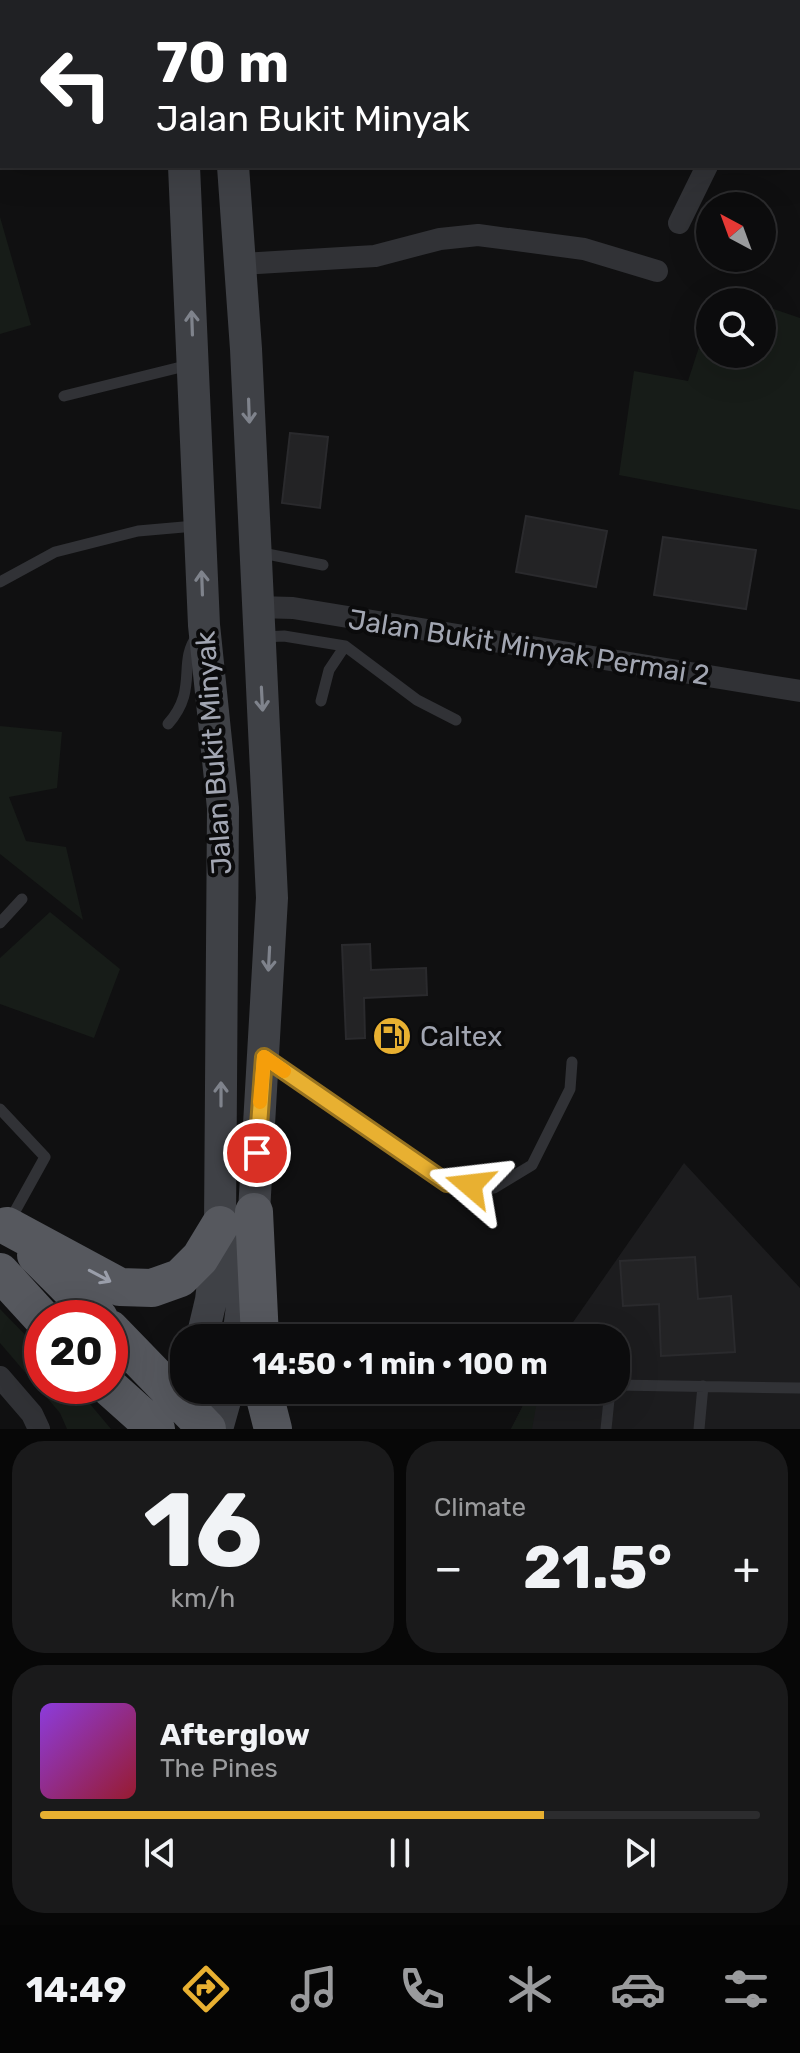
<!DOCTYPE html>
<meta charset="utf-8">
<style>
:root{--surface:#0c0c0d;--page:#1a1a1b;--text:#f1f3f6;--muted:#9a9b9d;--line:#2c2c2e;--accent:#e8b031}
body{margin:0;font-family:Rubik,sans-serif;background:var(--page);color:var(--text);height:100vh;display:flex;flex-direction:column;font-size:30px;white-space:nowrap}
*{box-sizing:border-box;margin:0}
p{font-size:26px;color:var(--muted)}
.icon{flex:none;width:44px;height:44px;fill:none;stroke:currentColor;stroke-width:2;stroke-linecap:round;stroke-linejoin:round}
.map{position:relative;height:1429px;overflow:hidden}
.drawer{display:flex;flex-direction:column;gap:12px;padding:12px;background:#070707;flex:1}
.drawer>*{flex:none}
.banner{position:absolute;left:0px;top:0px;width:800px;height:168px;box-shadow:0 8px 32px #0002,0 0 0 2px var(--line);background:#202124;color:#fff;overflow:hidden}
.needle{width:52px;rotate:319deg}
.tools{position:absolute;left:696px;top:192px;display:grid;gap:16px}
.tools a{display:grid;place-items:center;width:80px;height:80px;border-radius:50%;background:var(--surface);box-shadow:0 8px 32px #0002,0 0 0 2px var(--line);font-size:40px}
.speed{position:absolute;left:24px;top:1300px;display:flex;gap:16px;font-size:40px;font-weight:700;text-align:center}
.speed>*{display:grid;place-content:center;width:104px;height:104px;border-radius:50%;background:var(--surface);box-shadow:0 8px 32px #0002,0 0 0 2px var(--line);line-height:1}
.speed .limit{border:12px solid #d22;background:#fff;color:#111}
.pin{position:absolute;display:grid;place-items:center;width:68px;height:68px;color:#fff;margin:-34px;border:4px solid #fff;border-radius:50%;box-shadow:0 2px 8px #0007}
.me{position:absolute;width:88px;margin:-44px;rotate:287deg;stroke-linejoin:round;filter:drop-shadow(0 0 6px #0008)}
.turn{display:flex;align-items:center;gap:28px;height:168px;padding:0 24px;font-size:36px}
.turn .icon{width:104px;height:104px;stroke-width:2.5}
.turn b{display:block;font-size:56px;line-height:68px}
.big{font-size:60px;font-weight:700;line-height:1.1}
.drawer .widget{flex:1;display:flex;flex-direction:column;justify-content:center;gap:12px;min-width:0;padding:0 28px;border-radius:32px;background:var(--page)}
.drawer .dial{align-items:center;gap:0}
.dial b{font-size:104px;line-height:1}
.song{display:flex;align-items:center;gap:24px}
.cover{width:96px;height:96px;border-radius:12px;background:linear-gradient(135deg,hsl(270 70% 55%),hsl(350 70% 35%))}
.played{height:8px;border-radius:4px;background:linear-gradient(90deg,var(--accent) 70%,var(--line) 70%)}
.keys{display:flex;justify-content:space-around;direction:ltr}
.heat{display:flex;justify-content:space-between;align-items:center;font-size:44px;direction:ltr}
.drawer .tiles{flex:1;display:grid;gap:12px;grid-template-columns:1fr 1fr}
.widget:last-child{grid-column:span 2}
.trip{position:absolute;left:170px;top:1324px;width:460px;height:80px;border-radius:32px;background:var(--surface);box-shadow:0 8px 32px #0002,0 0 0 2px var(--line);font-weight:700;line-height:80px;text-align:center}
.tab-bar{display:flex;height:128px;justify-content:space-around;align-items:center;background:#050505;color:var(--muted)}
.tab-bar .icon{width:56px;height:56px}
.tab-bar .on{color:var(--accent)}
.tab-bar b{font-size:36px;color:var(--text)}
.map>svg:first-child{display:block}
.built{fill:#1c1c1e}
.green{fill:#171c18}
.building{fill:#232325;stroke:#2a2a2d;stroke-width:2}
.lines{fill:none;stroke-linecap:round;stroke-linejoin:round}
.service{stroke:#313236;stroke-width:11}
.minor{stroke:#313236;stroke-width:22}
.secondary{stroke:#3f4146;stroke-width:32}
.trunk{stroke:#56585e;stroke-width:38}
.oneway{stroke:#7f838c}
.oneway2{stroke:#9a9eaa}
.route-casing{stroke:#977220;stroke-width:20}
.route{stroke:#e8b031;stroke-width:14}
.slow{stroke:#f59e0b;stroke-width:14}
.labels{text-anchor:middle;stroke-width:8;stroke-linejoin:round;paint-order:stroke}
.street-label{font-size:28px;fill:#a2a6b2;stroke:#0b0b0c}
.poi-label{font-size:28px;fill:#a2a6b2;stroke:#0b0b0c;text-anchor:start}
</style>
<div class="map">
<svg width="800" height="1429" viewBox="0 0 800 1429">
<rect width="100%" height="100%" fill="#101011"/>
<!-- built -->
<path class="built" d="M684,1163L800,1288V1429H511L531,1390H616V1338H562Z"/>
<!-- green -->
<path class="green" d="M0,217L31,325L0,334Z
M762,305L800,318V510L619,475L634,371L688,381L710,313V354H762Z
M0,726L62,732L57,788L9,797L26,841L66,847L83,920L0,854Z
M50,912L120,969L94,1038L0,1004V958Z
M0,1309L42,1352V1386H75L111,1429H67L60,1413L0,1343Z
M531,1390H539L532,1429H511Z"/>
<!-- building -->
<path class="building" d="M290,433L328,437L320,508L282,503Z
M526,516L607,531L596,587L516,572Z
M663,537L756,550L746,609L654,595Z
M370,944L371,970L426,968L427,995L364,998L365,1038L346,1039L342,945Z
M695,1257L698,1299L731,1296L735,1352L661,1356L659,1304L623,1306L620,1261Z"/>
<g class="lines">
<!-- service -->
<path class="service" d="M64,396L189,365
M257,552L323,565
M0,582L55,552L138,531L195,526
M263,637L284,636L345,646L417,700L456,720
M321,701L329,670L345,646
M168,724C199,689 177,663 197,636
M0,923L22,899
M268,1060L447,1183L494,1188L532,1165L570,1089L572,1062
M0,1109L45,1157L9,1222
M616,1385L799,1388
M606,1429L610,1390
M699,1429L703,1386"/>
<!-- minor -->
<path class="minor" d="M798,143L800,145
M679,223L707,166
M240,264L375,256L440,239L478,235L584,249L657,271
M257,607L293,608L800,691
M0,1377L32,1414L39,1429"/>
<!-- secondary -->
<path class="secondary" d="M175,0V2
M223,0V2
M184,166L204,625L223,808L220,1225L211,1300L202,1338
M233,166L246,349L272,898L254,1212L238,1338
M217,1429L228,1390"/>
<!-- trunk -->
<path class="trunk" d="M254,1212L260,1338
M7,1226L120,1287L152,1288L180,1278L200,1258L220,1225
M36,1255L99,1318
M0,1272L42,1318
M110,1329L207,1429
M108,1386L156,1429
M263,1390L273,1429"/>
</g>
<!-- one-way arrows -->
<defs><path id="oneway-shaft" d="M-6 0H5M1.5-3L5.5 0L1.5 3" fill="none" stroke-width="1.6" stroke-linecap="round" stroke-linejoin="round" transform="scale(2)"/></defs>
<g class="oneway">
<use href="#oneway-shaft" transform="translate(192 323) rotate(-92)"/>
<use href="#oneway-shaft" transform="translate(249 411) rotate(88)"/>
<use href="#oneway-shaft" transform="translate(202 583) rotate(-92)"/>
<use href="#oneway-shaft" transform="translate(262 699) rotate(87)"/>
<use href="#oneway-shaft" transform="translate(269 959) rotate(93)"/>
<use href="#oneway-shaft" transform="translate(221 1094) rotate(-90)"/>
</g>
<use class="oneway2" href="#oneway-shaft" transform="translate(100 1276) rotate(28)"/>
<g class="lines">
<defs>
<path id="route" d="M257,1153L264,1057L447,1183L470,1185"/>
</defs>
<!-- route casing -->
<use href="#route" class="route-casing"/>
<!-- route -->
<use href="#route" class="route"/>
<!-- slow -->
<path class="slow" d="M260,1102L264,1057L284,1071"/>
</g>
<!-- icons -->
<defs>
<symbol id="fuel-disc" viewBox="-11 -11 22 22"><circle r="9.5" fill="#e8b031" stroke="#0b0b0c"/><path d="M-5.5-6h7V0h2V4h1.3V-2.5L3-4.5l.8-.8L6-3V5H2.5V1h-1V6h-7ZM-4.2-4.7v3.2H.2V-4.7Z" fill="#111"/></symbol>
</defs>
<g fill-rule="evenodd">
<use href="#fuel-disc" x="370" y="1014" width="44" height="44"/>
</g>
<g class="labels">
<!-- street labels -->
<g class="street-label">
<text transform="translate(529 647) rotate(9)" y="10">Jalan Bukit Minyak Permai 2</text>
<text transform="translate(213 753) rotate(-94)" y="10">Jalan Bukit Minyak</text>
</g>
<!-- poi labels -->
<g class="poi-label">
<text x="420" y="1046">Caltex</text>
</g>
</g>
</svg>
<div class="tools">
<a><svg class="needle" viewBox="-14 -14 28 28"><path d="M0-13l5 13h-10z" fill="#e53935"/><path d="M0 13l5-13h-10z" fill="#9a9b9d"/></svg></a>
<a><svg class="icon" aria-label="search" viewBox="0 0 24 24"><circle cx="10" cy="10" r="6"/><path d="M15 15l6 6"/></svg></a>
</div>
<div class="speed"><div class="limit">20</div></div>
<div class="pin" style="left:257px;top:1153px;background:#d93025"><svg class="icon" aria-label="arrive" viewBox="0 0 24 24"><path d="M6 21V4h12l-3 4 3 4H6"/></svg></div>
<svg class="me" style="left:470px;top:1185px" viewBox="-20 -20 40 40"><path d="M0-17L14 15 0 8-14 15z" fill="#e8b031" stroke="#fff" stroke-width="4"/></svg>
<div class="trip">14:50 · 1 min · 100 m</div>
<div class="banner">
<div class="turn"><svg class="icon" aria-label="left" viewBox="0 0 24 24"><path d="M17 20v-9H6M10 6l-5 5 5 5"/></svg><div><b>70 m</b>Jalan Bukit Minyak</div></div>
</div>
</div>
<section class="drawer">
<div class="tiles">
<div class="widget dial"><b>16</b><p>km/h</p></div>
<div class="widget"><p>Climate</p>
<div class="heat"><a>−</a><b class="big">21.5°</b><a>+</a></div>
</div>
<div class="widget">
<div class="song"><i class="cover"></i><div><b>Afterglow</b><p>The Pines</p></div></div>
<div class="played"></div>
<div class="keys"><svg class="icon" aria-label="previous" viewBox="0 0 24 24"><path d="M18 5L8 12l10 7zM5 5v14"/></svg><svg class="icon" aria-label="pause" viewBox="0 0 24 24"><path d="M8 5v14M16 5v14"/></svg><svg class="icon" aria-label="next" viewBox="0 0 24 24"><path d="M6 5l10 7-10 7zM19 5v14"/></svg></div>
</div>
</div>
</section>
<nav class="tab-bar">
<b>14:49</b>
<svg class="icon on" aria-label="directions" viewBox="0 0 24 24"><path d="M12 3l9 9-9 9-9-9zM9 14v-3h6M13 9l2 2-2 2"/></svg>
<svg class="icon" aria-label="music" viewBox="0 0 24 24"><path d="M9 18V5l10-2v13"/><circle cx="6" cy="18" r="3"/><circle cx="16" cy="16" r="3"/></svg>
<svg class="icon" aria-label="phone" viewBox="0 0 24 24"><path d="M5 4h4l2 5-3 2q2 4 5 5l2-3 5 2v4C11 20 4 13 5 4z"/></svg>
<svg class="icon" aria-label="climate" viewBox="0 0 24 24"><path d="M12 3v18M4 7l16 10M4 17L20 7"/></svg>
<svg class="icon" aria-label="car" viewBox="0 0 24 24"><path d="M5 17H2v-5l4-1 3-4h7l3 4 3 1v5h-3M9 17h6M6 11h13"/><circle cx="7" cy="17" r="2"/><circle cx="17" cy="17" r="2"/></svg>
<svg class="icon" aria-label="filters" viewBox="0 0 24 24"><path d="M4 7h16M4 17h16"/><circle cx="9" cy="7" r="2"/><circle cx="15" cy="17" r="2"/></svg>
</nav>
